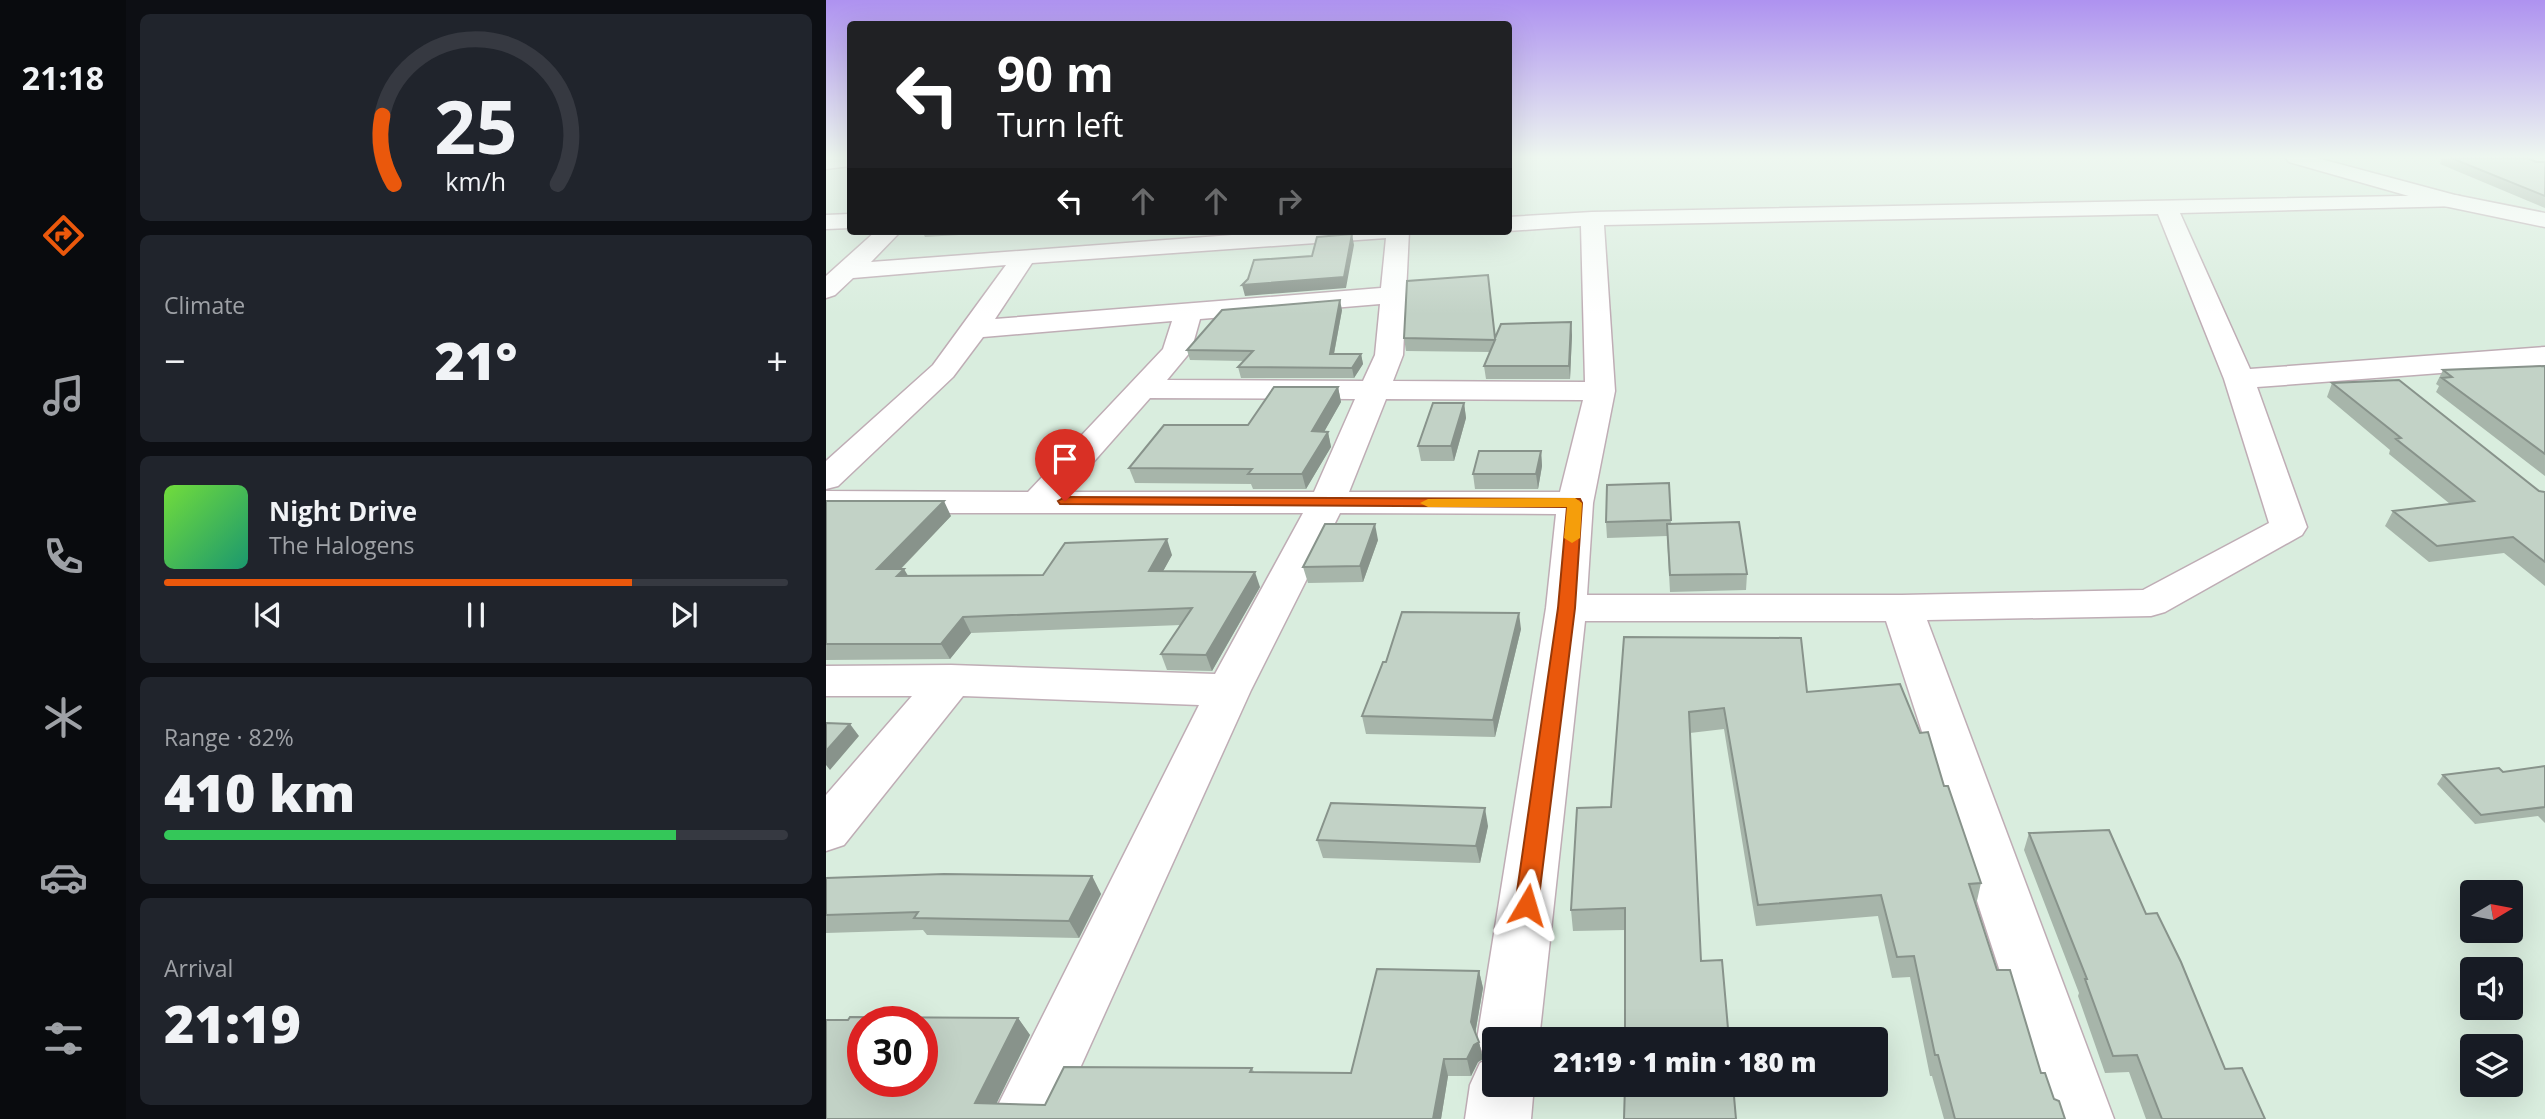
<!DOCTYPE html>
<meta charset="utf-8">
<style>
:root{--surface:#171b24;--page:#20242c;--text:#f1f3f6;--muted:#9ea1a6;--line:#363941;--accent:#ea580c}
body{margin:0;font-family:"Open Sans",sans-serif;background:var(--page);color:var(--text);height:100vh;display:flex;flex-direction:column;font-size:26px;white-space:nowrap}
*{box-sizing:border-box;margin:0}
p{font-size:23px;color:var(--muted)}
.icon{flex:none;width:38px;height:38px;fill:none;stroke:currentColor;stroke-width:2;stroke-linecap:round;stroke-linejoin:round}
.map{position:relative;flex:1;overflow:hidden}
.sheet{display:flex;flex-direction:column;gap:14px;padding:14px;background:#0d0f14;width:700px}
.sheet>*{flex:none}
.guide{position:absolute;left:21px;top:21px;width:665px;height:214px;border-radius:7px;box-shadow:0 7px 28px #0002;background:#202124;color:#fff;overflow:hidden}
.needle{width:46px;rotate:80deg}
.controls{position:absolute;left:1634px;top:880px;display:grid;gap:14px}
.controls a{display:grid;place-items:center;width:63px;height:63px;border-radius:7px;background:var(--surface);box-shadow:0 7px 28px #0002;font-size:35px}
.speed{position:absolute;left:21px;top:1006px;display:flex;gap:14px;font-size:35px;font-weight:700;text-align:center}
.speed>*{display:grid;place-content:center;width:91px;height:91px;border-radius:50%;background:var(--surface);box-shadow:0 7px 28px #0002;line-height:1}
.speed .limit{border:10px solid #d22;background:#fff;color:#111}
.pin{position:absolute;display:grid;place-items:center;width:60px;height:60px;color:#fff;margin:-72px -30px;border-radius:50% 50% 50% 0;rotate:-45deg;box-shadow:0 0 7px #0007}
.pin .icon{rotate:45deg}
.me{position:absolute;width:77px;margin:-38px;rotate:7deg;stroke-linejoin:round;filter:drop-shadow(0 0 5px #0008)}
.turn{display:flex;align-items:center;gap:24px;height:147px;padding:0 35px;font-size:32px}
.turn .icon{width:91px;height:91px;stroke-width:2.5}
.turn b{display:block;font-size:49px;line-height:60px}
.lanes{display:flex;align-items:center;height:66px;padding:0 35px;background:#0003;justify-content:center;gap:35px;direction:ltr}
.lanes .off{opacity:.35}
.big{font-size:52px;font-weight:800;line-height:1.1}
.sheet .tile{flex:1;display:flex;flex-direction:column;justify-content:center;gap:10px;min-width:0;padding:0 24px;border-radius:10px;background:var(--page)}
.sheet .dial{align-items:center;gap:0}
.dial svg{height:182px;overflow:visible;fill:none;stroke:var(--line);stroke-width:7;stroke-linecap:round;text-anchor:middle}
.dial text{fill:var(--text);stroke:none}
.song{display:flex;align-items:center;gap:21px}
.cover{width:84px;height:84px;border-radius:10px;background:linear-gradient(135deg,hsl(100 70% 55%),hsl(160 70% 35%))}
.played{height:7px;border-radius:4px;background:linear-gradient(90deg,var(--accent) 75%,var(--line) 75%)}
.keys{display:flex;justify-content:space-around;direction:ltr}
.heat{display:flex;justify-content:space-between;align-items:center;font-size:38px;direction:ltr}
.charge{height:10px;border-radius:5px;background:linear-gradient(90deg,#34c759 82%,var(--line) 0)}
.trip{position:absolute;left:656px;top:1027px;width:406px;height:70px;border-radius:7px;background:var(--surface);box-shadow:0 7px 28px #0002;font-weight:800;line-height:70px;text-align:center}
main{display:flex;flex:1;min-height:0}
.tabs{display:flex;flex-direction:column;width:126px;justify-content:space-around;align-items:center;background:#090b0e;color:var(--muted)}
.tabs .icon{width:49px;height:49px}
.tabs .current{color:var(--accent)}
.tabs b{font-size:32px;color:var(--text)}
.map>svg:first-child{display:block}
.lines{fill:none;stroke-linecap:round;stroke-linejoin:round}
.street-casing{stroke:#bfadb5;stroke-width:3}
.secondary-casing{stroke:#bfadb5;stroke-width:3}
.street{fill:#fff;fill-rule:evenodd}
.secondary{fill:#fff;fill-rule:evenodd}
.wall{fill:#a7b5aa}
.shaded-wall{fill:#88938b}
.building{fill:#c2d2c6;stroke:#88938b;stroke-width:2;fill-rule:evenodd}
.route{fill:#ea580c;stroke:#983908;stroke-width:2}
.slow{fill:#f59e0b}
</style>
<main>
<nav class="tabs">
<b>21:18</b>
<svg class="icon current" aria-label="directions" viewBox="0 0 24 24"><path d="M12 3l9 9-9 9-9-9zM9 14v-3h6M13 9l2 2-2 2"/></svg>
<svg class="icon" aria-label="music" viewBox="0 0 24 24"><path d="M9 18V5l10-2v13"/><circle cx="6" cy="18" r="3"/><circle cx="16" cy="16" r="3"/></svg>
<svg class="icon" aria-label="phone" viewBox="0 0 24 24"><path d="M5 4h4l2 5-3 2q2 4 5 5l2-3 5 2v4C11 20 4 13 5 4z"/></svg>
<svg class="icon" aria-label="climate" viewBox="0 0 24 24"><path d="M12 3v18M4 7l16 10M4 17L20 7"/></svg>
<svg class="icon" aria-label="car" viewBox="0 0 24 24"><path d="M5 17H2v-5l4-1 3-4h7l3 4 3 1v5h-3M9 17h6M6 11h13"/><circle cx="7" cy="17" r="2"/><circle cx="17" cy="17" r="2"/></svg>
<svg class="icon" aria-label="filters" viewBox="0 0 24 24"><path d="M4 7h16M4 17h16"/><circle cx="9" cy="7" r="2"/><circle cx="15" cy="17" r="2"/></svg>
</nav>
<section class="sheet">
<div class="tile dial"><svg viewBox="0 0 100 80">
<path d="M14 69A42 42 0 1 1 86 69"/>
<path d="M14 69A42 42 0 0 1 9 39" stroke="#ea580c"/>
<text x="50" y="56" font-size="32" font-weight="700">25</text>
<text x="50" y="72" font-size="11">km/h</text>
</svg></div>
<div class="tile"><p>Climate</p>
<div class="heat"><a>−</a><b class="big">21°</b><a>+</a></div>
</div>
<div class="tile">
<div class="song"><i class="cover"></i><div><b>Night Drive</b><p>The Halogens</p></div></div>
<div class="played"></div>
<div class="keys"><svg class="icon" aria-label="previous" viewBox="0 0 24 24"><path d="M18 5L8 12l10 7zM5 5v14"/></svg><svg class="icon" aria-label="pause" viewBox="0 0 24 24"><path d="M8 5v14M16 5v14"/></svg><svg class="icon" aria-label="next" viewBox="0 0 24 24"><path d="M6 5l10 7-10 7zM19 5v14"/></svg></div>
</div>
<div class="tile"><p>Range · 82%</p><b class="big">410 km</b><div class="charge"></div></div>
<div class="tile"><p>Arrival</p><b class="big">21:19</b></div>
</section>
<div class="map">
<svg width="1719" height="1119" viewBox="0 0 1719 1119">
<rect width="100%" height="100%" fill="#d9edde"/>
<g class="lines">
<defs>
<path id="street" d="M0,158H24V166L0,169Z
M1626,195L1634,196L1637,201L1634,206L1354,213L1424,369L1719,347V365L1431,387L1481,527L1476,535L1339,612L1325,616L1101,620L1288,1119H1222L1060,621H759L713,1040H668V1085H708L705,1119H639L644,1085L654,1063L660,1060L651,1040L720,608L730,514L514,513L425,690L231,1119H165L373,705L137,696L18,845L0,851V795L86,696H0V666L125,665L389,674L477,513H0V491L202,492L337,349L346,321L157,337L127,377L12,486L0,489V461L107,365L180,265L27,278L9,295L0,298V276L50,231H75L45,262L459,231H583L577,355L567,381L759,382L755,226L682,231V217L766,212ZM1332,214L1398,379L1443,523L1317,590L1076,595H761L767,503L789,391L778,225ZM560,238L555,288L169,319L206,263ZM554,304L549,355L537,381L341,380L365,351L374,319ZM324,398L529,399L488,492H241ZM560,399L757,400L734,492H523Z
M24,214V228L0,229V215Z"/>
<path id="secondary" d="M1460,158H1491L1629,195L1719,213V227L1618,206L1463,162Z"/>
</defs>
<!-- street casing -->
<use href="#street" class="street-casing"/>
<!-- secondary casing -->
<use href="#secondary" class="secondary-casing"/>
<!-- street -->
<use href="#street" class="street"/>
<!-- secondary -->
<use href="#secondary" class="secondary"/>
</g>
<!-- wall -->
<path class="wall" d="M1616,158H1702L1710,162H1719V208L1614,164Z
M96,231H199L99,237Z
M516,310L508,354H535L537,364L528,378H415L412,367L418,361L364,360L361,350Z
M746,335L744,379H660L658,366L664,352L580,351L578,338H670Z
M1719,366V476L1610,392L1613,386L1610,384L1617,370Z
M1506,383L1713,491L1719,492V586L1678,553L1603,562L1559,526L1567,511L1624,504L1563,454L1564,450L1501,397Z
M512,387L515,402L498,432H502L505,447L480,489H427L425,484L309,483L303,468L422,425Z
M638,403L640,418L628,461H595L592,446Z
M715,451L716,466L712,489H649L647,474Z
M843,483L845,524L921,574L920,590L844,592L841,536L781,538L780,522Z
M0,501L125,516L75,569L82,576L217,575L346,555L337,571L434,587L386,671L341,670L335,654L355,625L145,633L124,659L0,660Z
M552,540L537,582L482,583L477,567Z
M695,629L669,737L540,734L536,716L560,662Z
M798,637L981,692L1094,733L1118,786L1155,883L1150,905L1171,970L1215,1073L1228,1099L1239,1119H1118L1106,1076H1104L1084,977L1066,978L1052,916L930,926L898,729L864,733L875,961L903,1040L799,930L747,931L745,910L785,807Z
M1719,766V823L1712,816L1649,824L1611,784L1617,775L1677,772Z
M662,826L654,863L497,858L491,840Z
M1203,833L1320,914L1399,1069L1439,1119H1320L1303,1072L1279,1073L1252,996L1253,993L1198,850Z
M266,876L275,894L253,938L101,935L97,930L0,933V878Z
M653,971L657,988L649,1034L653,1042L657,1059L652,1062L645,1076H622L615,1119H0L22,1020L192,1018L204,1035L170,1103L219,1105L426,1068L428,1072L525,1073Z"/>
<!-- shaded-wall -->
<path class="shaded-wall" d="M526,234L528,245L520,288L419,296L416,285L518,277Z
M514,300L516,310L506,364L504,354Z
M745,322L746,335L744,379L743,366Z
M535,354L537,364L528,378L526,368Z
M512,387L515,402L490,446L486,431Z
M638,403L640,418L628,461L625,446Z
M502,432L505,447L480,489L476,474Z
M715,451L716,466L712,489L710,474Z
M118,501L125,516L60,584L51,569Z
M549,524L552,540L537,582L534,566Z
M341,539L346,555L329,586L323,571Z
M78,569L87,584L71,576Z
M429,572L434,587L386,671L380,655Z
M693,613L695,629L669,737L667,720Z
M137,617L145,633L124,659L115,644Z
M24,724L33,736L4,770L0,765V751Z
M659,808L662,826L654,863L650,846Z
M266,876L275,894L253,938L243,921Z
M653,971L657,988L648,1040L645,1022Z
M192,1018L204,1035L163,1119L149,1103Z
M653,1042L657,1059L652,1062L645,1076L641,1059L648,1045Z
M618,1059L622,1076L615,1119H607Z"/>
<!-- building -->
<path class="building" d="M1625,158H1702L1710,162H1719V196Z
M526,234L518,277L416,285L422,279L428,260L486,256L491,237Z
M662,275L669,338L675,324L745,322L743,366H658L669,340L578,338L581,281Z
M514,300L504,354H535L526,368L412,367L427,351L361,350L396,310Z
M1719,366V454L1616,378L1626,377L1617,370Z
M1573,380L1713,491L1719,492V562L1687,537L1611,546L1567,511L1648,501L1570,439L1575,438L1506,383Z
M448,387H512L486,431L502,432L476,474H422L426,469L303,468L338,425H422Z
M607,403H638L625,446H592Z
M653,451H715L710,474H647Z
M843,483L845,520L780,522L781,485Z
M0,501H118L51,569H78L71,576L217,575L239,543L341,539L323,571L429,572L380,655L335,654L366,608L137,617L115,644H0Z
M913,522L921,574L844,575L841,524Z
M499,524H549L534,566L477,567Z
M576,612L693,613L667,720L536,716L557,662H560Z
M798,637L975,638L981,692L1074,684L1094,733L1102,732L1118,786H1122L1155,883L1143,884L1171,970H1184L1215,1073H1219L1228,1099L1233,1101L1239,1119H1129L1112,1055H1109L1088,956L1071,957L1055,895L932,905L898,708L863,712L875,961L896,960L903,1040H799V908L745,910L751,808L785,807Z
M0,723L24,724L0,751Z
M1719,766V807L1655,815L1617,775L1673,768L1677,772Z
M505,803L659,808L650,846L491,840Z
M1283,830L1320,914L1331,913L1355,962L1399,1069L1416,1068L1439,1119H1336L1311,1055L1287,1056L1259,979H1261L1203,833Z
M118,874L266,876L243,921L88,918L92,912L0,915V878Z
M551,969L653,971L645,1022L653,1042L648,1045L641,1059H618L607,1119H0V1020H22L24,1017L192,1018L149,1103L219,1105L238,1067L426,1068L424,1072L525,1073ZM37,1022H96V1082H37Z
M799,1085H907L910,1119H798Z"/>
<!-- sky -->
<linearGradient id="sky" x2="0" y2="1"><stop stop-color="#ae92f0"/><stop offset="0.5" stop-color="#eef7f0"/><stop offset="1" stop-color="#eef7f0" stop-opacity="0"/></linearGradient>
<rect width="1719" height="314" fill="url(#sky)"/>
<!-- route -->
<path class="route" d="M239,497L754,499L756,503L749,608L712,905L709,911L701,914L693,911L689,905L732,608L741,507L234,504L232,501Z"/>
<!-- slow -->
<path class="slow" d="M749,498L756,503L754,538L746,543L738,538L741,507H602L594,503L602,499Z"/>
</svg>
<div class="controls">
<a><svg class="needle" viewBox="-14 -14 28 28"><path d="M0-13l5 13h-10z" fill="#e53935"/><path d="M0 13l5-13h-10z" fill="#9ea1a6"/></svg></a>
<a><svg class="icon" aria-label="sound" viewBox="0 0 24 24"><path d="M4 9h4l5-4v14l-5-4H4zM17 9q2 3 0 6"/></svg></a>
<a><svg class="icon" aria-label="layers" viewBox="0 0 24 24"><path d="M12 4l9 5-9 5-9-5zM3 14l9 5 9-5"/></svg></a>
</div>
<div class="speed"><div class="limit">30</div></div>
<div class="pin" style="left:239px;top:501px;background:#d93025"><svg class="icon" aria-label="arrive" viewBox="0 0 24 24"><path d="M6 21V4h12l-3 4 3 4H6"/></svg></div>
<svg class="me" style="left:701px;top:905px" viewBox="-20 -20 40 40"><path d="M0-17L14 15 0 8-14 15z" fill="#ea580c" stroke="#fff" stroke-width="4"/></svg>
<div class="trip">21:19 · 1 min · 180 m</div>
<div class="guide">
<div class="turn"><svg class="icon" aria-label="left" viewBox="0 0 24 24"><path d="M17 20v-9H6M10 6l-5 5 5 5"/></svg><div><b>90 m</b>Turn left</div></div>
<div class="lanes"><svg class="icon" aria-label="left" viewBox="0 0 24 24"><path d="M17 20v-9H6M10 6l-5 5 5 5"/></svg><svg class="icon off" aria-label="ahead" viewBox="0 0 24 24"><path d="M12 20V5M6 11l6-6 6 6"/></svg><svg class="icon off" aria-label="ahead" viewBox="0 0 24 24"><path d="M12 20V5M6 11l6-6 6 6"/></svg><svg class="icon off" aria-label="right" viewBox="0 0 24 24"><path d="M7 20v-9h11M14 6l5 5-5 5"/></svg></div>
</div>
</div>
</main>
